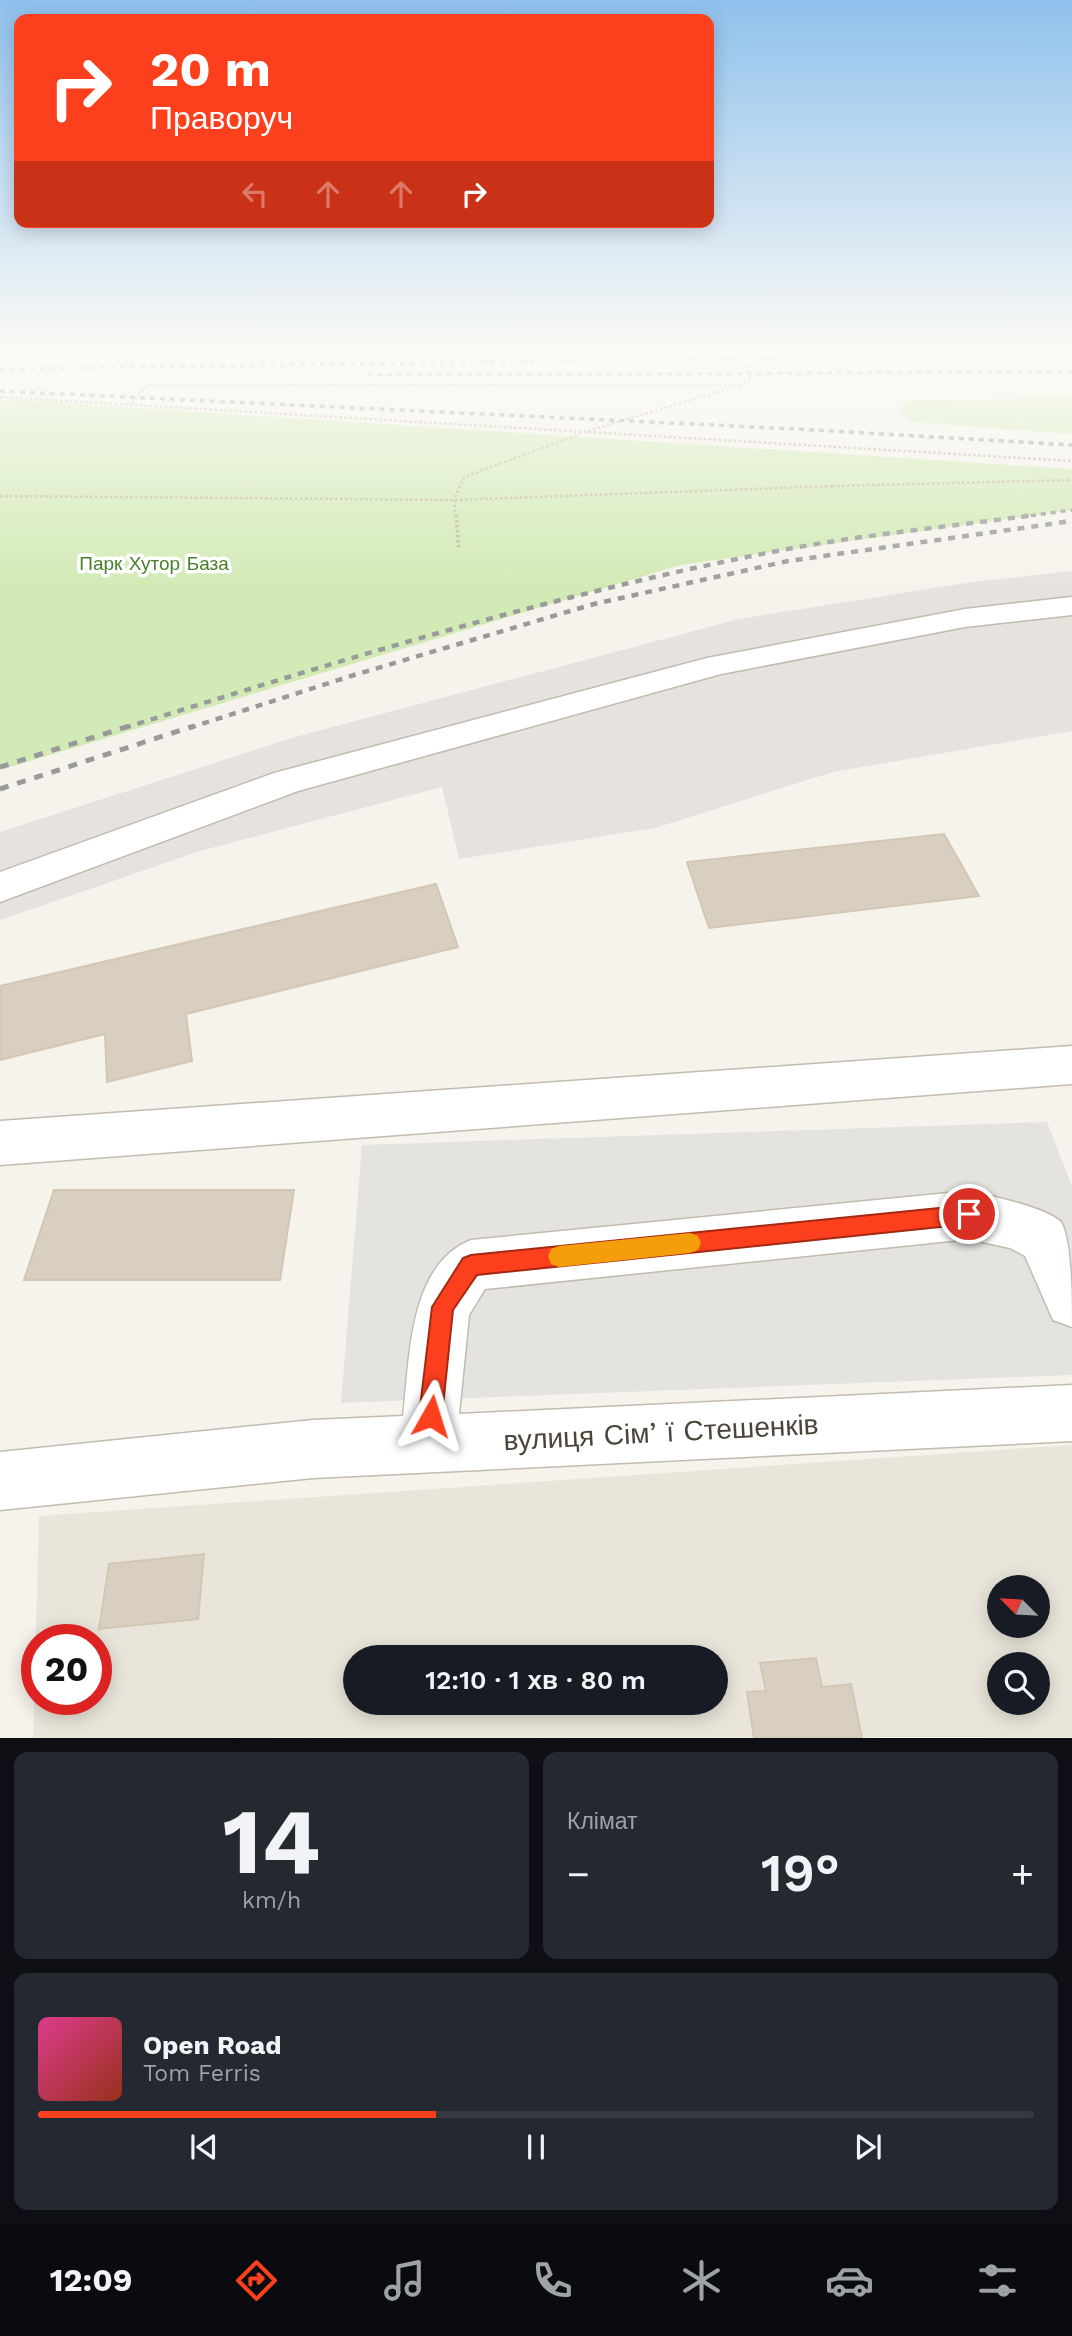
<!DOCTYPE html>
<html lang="uk">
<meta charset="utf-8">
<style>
:root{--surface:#171b24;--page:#242831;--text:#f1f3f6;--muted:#9ea1a6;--line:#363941;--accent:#fc3f1d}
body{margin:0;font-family:"Work Sans",sans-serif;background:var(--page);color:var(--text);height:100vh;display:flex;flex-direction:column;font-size:26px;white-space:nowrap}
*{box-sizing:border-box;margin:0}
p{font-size:23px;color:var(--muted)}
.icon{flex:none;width:38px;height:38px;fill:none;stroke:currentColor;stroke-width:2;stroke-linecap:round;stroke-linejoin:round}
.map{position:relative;height:1738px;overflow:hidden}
.details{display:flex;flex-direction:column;gap:14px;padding:14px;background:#0d0f14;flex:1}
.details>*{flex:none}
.top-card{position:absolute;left:14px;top:14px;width:700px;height:214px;border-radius:14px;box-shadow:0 4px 18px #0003;background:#fc3f1d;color:#fff;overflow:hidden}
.needle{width:46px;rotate:294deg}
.fabs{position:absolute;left:987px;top:1575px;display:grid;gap:14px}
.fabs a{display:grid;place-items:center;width:63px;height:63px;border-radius:50%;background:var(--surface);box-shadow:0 4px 18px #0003;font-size:35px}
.speed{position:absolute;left:21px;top:1624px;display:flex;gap:14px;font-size:35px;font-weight:700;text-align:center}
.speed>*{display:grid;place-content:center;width:91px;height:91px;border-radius:50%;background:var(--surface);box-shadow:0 4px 18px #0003;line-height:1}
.speed .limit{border:10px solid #d22;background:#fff;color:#111}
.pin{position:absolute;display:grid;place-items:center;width:60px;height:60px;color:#fff;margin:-30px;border:4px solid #fff;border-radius:50%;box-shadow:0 2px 7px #0007}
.me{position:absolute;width:77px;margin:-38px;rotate:6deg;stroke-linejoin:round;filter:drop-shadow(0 0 5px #0008)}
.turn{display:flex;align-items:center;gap:24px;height:147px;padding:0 21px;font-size:32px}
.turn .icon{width:91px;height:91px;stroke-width:2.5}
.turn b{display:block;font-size:49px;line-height:60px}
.lanes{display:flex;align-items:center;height:66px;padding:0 21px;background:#0003;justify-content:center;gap:35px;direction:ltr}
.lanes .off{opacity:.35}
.big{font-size:52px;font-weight:600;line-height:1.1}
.details .widget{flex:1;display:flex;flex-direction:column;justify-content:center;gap:10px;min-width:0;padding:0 24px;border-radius:14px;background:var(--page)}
.details .dial{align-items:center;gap:0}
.dial b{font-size:91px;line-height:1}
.song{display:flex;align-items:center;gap:21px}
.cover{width:84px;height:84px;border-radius:10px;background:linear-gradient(135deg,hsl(330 70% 55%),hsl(10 70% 35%))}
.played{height:7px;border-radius:4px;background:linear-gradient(90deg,var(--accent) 40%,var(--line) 40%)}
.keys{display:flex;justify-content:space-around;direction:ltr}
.heat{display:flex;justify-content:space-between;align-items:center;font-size:38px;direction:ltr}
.details .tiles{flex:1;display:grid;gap:14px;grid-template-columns:1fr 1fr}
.widget:last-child{grid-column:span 2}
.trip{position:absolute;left:343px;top:1645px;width:385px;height:70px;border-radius:35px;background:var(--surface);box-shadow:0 4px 18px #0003;font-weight:600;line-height:70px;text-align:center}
.dock{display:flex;height:112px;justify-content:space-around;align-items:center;background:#090b0e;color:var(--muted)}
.dock .icon{width:49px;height:49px}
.dock .active{color:var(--accent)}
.dock b{font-size:32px;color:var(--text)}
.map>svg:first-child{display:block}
.residential{fill:#eae5da;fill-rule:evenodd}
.industrial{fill:#e6e2dd}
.green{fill:#d2eab5}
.parking{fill:#e5e3e0}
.building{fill:#d8cfc1;stroke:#d3c7b4;stroke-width:2}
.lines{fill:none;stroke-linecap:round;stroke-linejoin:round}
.minor-casing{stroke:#c2bbae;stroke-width:3}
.path-far1{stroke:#c4b79f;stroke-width:2.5;stroke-dasharray:2.5 2.5;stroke-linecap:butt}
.path{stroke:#c4b79f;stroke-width:3.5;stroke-dasharray:2.5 2.5;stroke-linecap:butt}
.minor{fill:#fff;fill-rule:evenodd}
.rail-far2{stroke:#9a9a9a;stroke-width:3.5;stroke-dasharray:5 5;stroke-linecap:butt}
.rail-far1{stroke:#9a9a9a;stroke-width:4.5;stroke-dasharray:7 7;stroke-linecap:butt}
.rail{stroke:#9a9a9a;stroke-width:5;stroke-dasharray:9 9;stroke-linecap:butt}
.route{fill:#fc3f1d;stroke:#a42913;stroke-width:2}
.slow{fill:#f59e0b}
.labels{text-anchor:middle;stroke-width:7;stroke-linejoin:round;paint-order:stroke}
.far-park-label{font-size:19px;fill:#4a7f2a;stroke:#fff}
.near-street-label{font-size:28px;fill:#4b4439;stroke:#fff}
</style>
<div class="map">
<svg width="1072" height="1738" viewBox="0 0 1072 1738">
<rect width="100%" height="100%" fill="#f6f3ec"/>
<!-- residential -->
<path class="residential" d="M1072,1445V1737L33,1738L39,1516ZM999,1587H1038V1626H999ZM37,1640H96V1699H37ZM355,1657H716V1703H355ZM999,1664H1038V1703H999Z"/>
<!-- industrial -->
<path class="industrial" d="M1072,571V731L833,772L655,828L459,859L442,787L200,851L0,920V832L295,737L739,619L972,582Z"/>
<!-- green -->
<path class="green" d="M1072,398V434L912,422L898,411L908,401Z
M0,399L1072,469V510L681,565L0,770Z"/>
<!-- parking -->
<path class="parking" d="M1047,1122L1072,1186V1375L341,1403L362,1145Z"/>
<!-- building -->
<path class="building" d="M944,834L979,896L709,928L687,862Z
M436,884L458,947L186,1014L192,1061L107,1082L105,1034L0,1060V986Z
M54,1190H294L280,1280H24Z
M204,1554L198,1619L99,1629L109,1564Z
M816,1658L822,1687L851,1684L862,1738H754L747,1692L766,1691L760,1663Z"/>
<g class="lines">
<defs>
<path id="minor" d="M1072,597V615L965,627L721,674L298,791L0,902V872L274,773L707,658L965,609Z
M1072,1046V1084L0,1165V1121Z
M969,1191C990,1196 1046,1207 1061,1222C1072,1240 1072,1302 1072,1327L1053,1320L1025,1256L1010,1248L969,1239L485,1289L469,1315L459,1414L1072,1385V1441L313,1478L0,1510V1452L313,1420L403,1416C410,1359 408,1265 471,1240Z"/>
</defs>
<!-- minor casing -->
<use href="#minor" class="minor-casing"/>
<!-- path-far1 -->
<path class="path-far1" d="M0,397L1072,461
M132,403L147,385H741L750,380L746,366L1072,364
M588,431L734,387
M832,486L1072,480
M0,496L454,500L835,486
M456,517L454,500L464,477L580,434"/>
<!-- path -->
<path class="path" d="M456,515L459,550"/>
<!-- minor -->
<use href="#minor" class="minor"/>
<!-- rail-far2 -->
<path class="rail-far2" d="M0,348H21
M0,369L1072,354
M367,375L1072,372
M0,391L797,429L1072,445
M1021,517L1072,510"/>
<!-- rail-far1 -->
<path class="rail-far1" d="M124,728C338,661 551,595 772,552C858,535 947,527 1034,515
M189,728L354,675L594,604L788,561L1072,521"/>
<!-- rail -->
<path class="rail" d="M0,767L129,726
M0,789L194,726"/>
</g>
<!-- sky -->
<linearGradient id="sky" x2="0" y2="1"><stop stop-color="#8fc1ec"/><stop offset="0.59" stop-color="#fbfaf6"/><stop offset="1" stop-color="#fbfaf6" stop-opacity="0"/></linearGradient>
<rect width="1072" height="591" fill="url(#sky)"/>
<!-- route -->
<path class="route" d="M969,1205L977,1208L980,1214L977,1221L969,1224L477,1275L453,1310L442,1416L439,1424L431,1427L423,1424L419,1416L432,1307L463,1258L471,1255Z"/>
<!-- slow -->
<path class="slow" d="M690,1233L698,1236L701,1243L698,1250L690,1253L559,1267L551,1264L548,1256L551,1249L559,1246Z"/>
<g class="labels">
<!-- far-park labels -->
<g class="far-park-label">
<text x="154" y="570">Парк Хутор База</text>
</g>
<!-- near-street labels -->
<g class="near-street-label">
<text transform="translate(661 1432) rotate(-3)" y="10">вулиця Сімʼї Стешенків</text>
</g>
</g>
</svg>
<div class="fabs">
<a><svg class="needle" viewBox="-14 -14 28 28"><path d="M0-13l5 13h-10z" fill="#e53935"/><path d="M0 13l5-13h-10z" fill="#9ea1a6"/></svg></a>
<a><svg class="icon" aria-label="search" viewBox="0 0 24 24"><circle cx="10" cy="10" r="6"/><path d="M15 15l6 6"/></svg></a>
</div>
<div class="speed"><div class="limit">20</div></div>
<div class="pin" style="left:969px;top:1214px;background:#d93025"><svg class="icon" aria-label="arrive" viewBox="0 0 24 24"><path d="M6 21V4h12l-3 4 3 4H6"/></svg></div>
<svg class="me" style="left:431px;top:1416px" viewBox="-20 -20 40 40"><path d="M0-17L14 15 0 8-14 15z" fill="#fc3f1d" stroke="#fff" stroke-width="4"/></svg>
<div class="trip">12:10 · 1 хв · 80 m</div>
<div class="top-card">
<div class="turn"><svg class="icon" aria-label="right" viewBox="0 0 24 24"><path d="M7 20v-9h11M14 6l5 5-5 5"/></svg><div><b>20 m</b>Праворуч</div></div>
<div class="lanes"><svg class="icon off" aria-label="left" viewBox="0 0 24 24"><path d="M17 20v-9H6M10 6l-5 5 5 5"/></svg><svg class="icon off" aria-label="ahead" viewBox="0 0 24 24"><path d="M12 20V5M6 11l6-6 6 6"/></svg><svg class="icon off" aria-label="ahead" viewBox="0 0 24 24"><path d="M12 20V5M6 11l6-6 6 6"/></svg><svg class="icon" aria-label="right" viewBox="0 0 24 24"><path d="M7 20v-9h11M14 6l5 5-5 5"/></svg></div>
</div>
</div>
<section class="details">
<div class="tiles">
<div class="widget dial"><b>14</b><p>km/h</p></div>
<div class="widget"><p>Клімат</p>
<div class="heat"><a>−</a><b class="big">19°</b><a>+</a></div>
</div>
<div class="widget">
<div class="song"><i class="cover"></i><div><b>Open Road</b><p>Tom Ferris</p></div></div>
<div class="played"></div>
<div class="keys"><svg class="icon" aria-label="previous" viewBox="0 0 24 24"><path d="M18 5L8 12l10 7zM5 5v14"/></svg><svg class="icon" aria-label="pause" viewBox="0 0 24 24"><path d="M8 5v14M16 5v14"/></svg><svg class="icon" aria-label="next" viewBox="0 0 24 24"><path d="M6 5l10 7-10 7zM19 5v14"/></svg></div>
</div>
</div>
</section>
<nav class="dock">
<b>12:09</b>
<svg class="icon active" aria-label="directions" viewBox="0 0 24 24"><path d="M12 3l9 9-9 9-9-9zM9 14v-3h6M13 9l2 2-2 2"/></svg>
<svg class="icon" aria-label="music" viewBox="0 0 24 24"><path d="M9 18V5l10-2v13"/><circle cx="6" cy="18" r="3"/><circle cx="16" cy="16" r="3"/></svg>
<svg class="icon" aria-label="phone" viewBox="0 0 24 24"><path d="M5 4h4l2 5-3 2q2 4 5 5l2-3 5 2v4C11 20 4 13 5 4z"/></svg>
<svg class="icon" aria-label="climate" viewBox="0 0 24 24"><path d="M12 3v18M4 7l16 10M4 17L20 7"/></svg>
<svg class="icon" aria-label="car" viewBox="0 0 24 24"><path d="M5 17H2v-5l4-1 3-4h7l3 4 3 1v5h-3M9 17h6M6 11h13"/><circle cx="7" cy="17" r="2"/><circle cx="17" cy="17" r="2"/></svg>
<svg class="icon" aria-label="filters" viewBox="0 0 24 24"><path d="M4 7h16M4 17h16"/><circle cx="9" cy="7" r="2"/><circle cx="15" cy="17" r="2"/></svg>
</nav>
